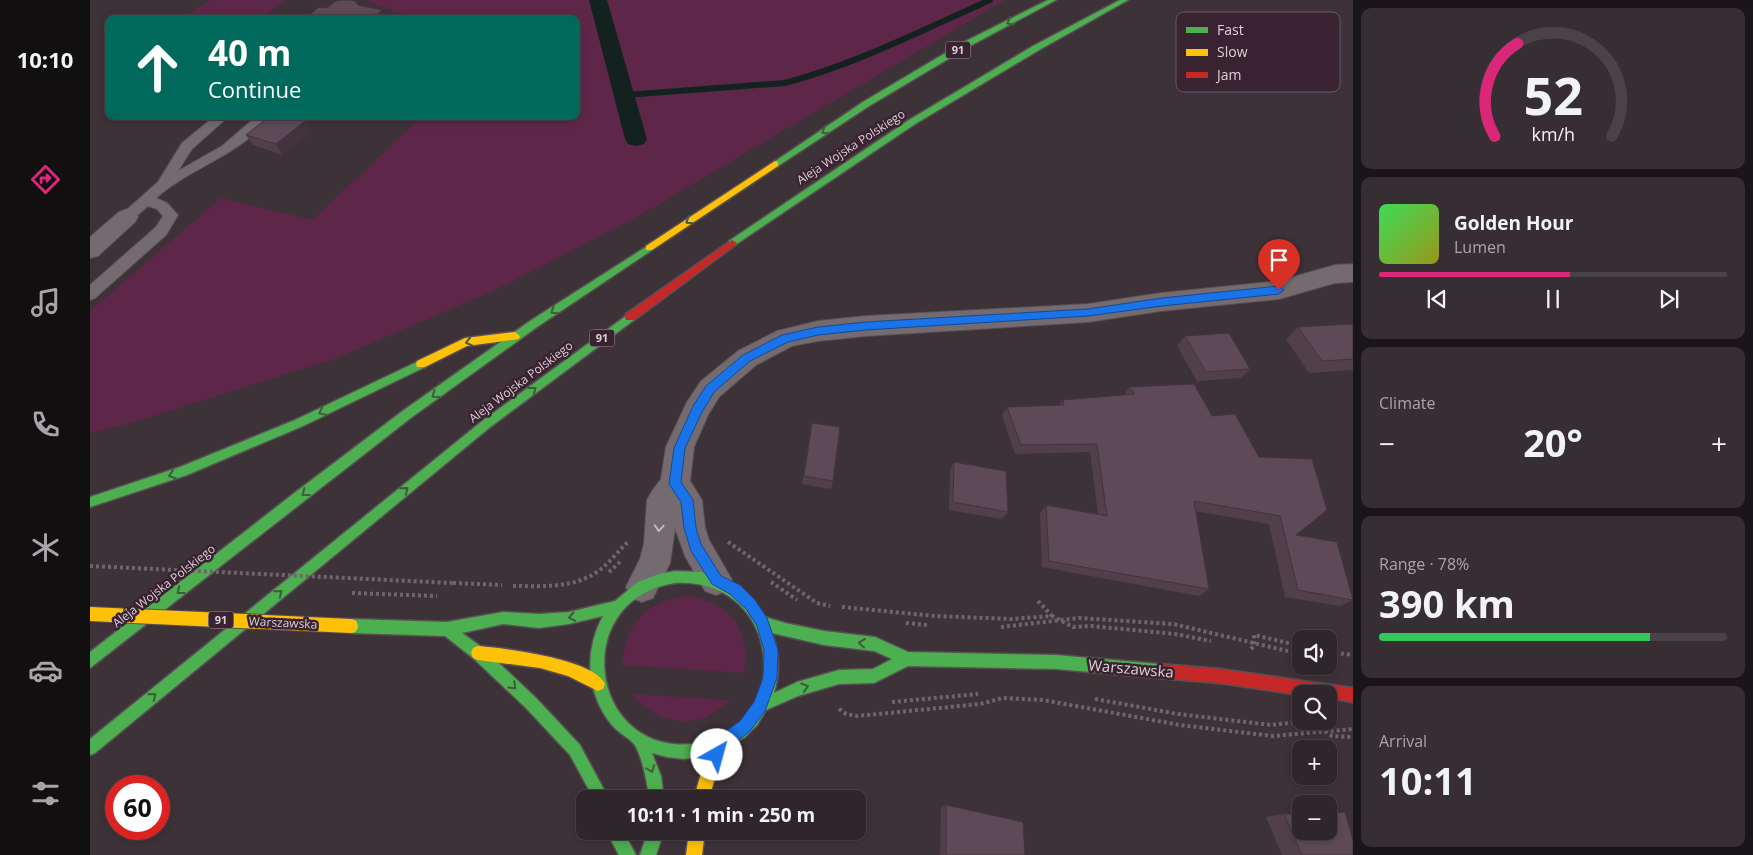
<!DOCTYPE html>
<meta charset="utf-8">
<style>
:root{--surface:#2e262b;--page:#362e33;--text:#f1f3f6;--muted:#a7a5a9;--line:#494347;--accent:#db2777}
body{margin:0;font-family:"Open Sans",sans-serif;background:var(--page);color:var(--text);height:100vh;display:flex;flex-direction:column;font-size:19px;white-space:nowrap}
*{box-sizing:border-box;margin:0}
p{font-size:16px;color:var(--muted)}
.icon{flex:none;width:28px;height:28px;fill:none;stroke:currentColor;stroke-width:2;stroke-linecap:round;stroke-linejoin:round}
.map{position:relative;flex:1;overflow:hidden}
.side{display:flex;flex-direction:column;gap:8px;padding:8px;background:#191518;width:400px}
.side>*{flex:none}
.top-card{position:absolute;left:15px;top:15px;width:475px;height:105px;border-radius:10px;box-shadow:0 2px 8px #0003,0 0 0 1px var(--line);background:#00695c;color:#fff;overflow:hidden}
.fabs{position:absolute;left:1202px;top:630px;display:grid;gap:10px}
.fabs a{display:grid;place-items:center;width:45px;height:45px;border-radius:10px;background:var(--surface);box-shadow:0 2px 8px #0003,0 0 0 1px var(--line);font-size:25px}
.speed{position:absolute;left:15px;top:775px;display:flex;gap:10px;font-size:25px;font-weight:700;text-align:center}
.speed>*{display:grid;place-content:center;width:65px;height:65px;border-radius:50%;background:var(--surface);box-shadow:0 2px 8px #0003,0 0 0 1px var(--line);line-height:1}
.speed .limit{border:8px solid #d22;background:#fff;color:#111}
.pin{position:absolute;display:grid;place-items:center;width:42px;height:42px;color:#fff;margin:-51px -21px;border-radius:50% 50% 50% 0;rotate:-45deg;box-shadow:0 0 5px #0007}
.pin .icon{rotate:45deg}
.me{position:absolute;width:55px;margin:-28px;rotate:38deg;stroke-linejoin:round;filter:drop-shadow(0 0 4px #0008)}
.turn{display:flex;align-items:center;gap:18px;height:105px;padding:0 20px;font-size:22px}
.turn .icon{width:65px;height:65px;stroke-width:2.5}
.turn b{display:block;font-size:35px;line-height:42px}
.big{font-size:38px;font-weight:700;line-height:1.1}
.side .widget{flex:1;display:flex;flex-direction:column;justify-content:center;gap:8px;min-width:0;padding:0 18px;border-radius:10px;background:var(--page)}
.side .dial{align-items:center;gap:0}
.dial svg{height:130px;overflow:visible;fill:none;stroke:var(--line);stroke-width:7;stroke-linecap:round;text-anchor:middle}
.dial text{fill:var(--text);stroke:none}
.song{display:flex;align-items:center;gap:15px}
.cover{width:60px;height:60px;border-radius:8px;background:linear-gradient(135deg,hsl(130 70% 55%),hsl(60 70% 35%))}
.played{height:5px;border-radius:2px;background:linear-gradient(90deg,var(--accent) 55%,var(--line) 55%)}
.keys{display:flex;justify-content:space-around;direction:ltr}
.heat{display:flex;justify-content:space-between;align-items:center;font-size:28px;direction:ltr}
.charge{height:8px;border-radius:4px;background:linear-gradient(90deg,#34c759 78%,var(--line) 0)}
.trip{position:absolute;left:486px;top:790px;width:290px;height:50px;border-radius:10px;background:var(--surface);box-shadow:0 2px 8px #0003,0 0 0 1px var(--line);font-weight:700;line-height:50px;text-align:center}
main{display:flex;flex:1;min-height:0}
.tab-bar{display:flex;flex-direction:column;width:90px;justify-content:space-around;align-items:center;background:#120f11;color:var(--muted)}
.tab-bar .icon{width:35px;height:35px}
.tab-bar .selected{color:var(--accent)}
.tab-bar b{font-size:22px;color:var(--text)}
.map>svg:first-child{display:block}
.green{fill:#5e2749}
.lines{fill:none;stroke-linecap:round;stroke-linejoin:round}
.stream{stroke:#13221e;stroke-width:6}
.canal{fill:#13221e;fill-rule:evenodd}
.lane-casing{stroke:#594f54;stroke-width:2}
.street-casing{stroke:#594f54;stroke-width:2}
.fast-casing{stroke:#594f54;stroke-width:3}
.slow-casing{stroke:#594f54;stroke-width:3}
.jam-casing{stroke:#594f54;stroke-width:3}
.path{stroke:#6f666b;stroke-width:4;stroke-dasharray:3 3;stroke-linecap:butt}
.lane{fill:#746b70;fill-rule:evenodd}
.street{fill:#746b70;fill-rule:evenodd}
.fast{fill:#4caf50;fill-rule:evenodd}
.slow{fill:#ffc107;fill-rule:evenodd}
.jam{fill:#c62828;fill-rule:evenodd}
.slow-bridge-casing{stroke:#594f54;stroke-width:16;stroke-linecap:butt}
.path-bridge{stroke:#6f666b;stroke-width:4;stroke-dasharray:3 3;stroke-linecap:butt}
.slow-bridge{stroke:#ffc107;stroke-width:14}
.wall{fill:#51404a}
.shaded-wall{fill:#42343c}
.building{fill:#5e4a56;stroke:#42343c}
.oneway{stroke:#415b3d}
.oneway2{stroke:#c4b7bd}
.route{fill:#1a73e8;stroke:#114b97}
.labels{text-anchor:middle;stroke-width:5;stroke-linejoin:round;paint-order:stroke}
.shield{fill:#392330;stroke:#ac9ca5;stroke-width:1}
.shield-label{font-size:11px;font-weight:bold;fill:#ded0d7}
.street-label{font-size:12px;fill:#ded0d7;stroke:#392330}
.near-street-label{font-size:15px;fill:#ded0d7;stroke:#392330}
.key{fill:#392330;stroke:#6b5762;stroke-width:1}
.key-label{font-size:14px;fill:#ded0d7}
</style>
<main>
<nav class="tab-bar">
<b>10:10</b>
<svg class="icon selected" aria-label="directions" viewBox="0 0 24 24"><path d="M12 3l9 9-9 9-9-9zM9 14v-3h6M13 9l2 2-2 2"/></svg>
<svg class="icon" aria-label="music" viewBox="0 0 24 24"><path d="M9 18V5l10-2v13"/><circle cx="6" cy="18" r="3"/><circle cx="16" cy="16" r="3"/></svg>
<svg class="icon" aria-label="phone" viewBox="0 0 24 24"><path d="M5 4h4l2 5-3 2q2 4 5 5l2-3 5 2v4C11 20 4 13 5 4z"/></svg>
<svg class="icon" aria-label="climate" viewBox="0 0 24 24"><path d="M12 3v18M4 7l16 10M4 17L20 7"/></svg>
<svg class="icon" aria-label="car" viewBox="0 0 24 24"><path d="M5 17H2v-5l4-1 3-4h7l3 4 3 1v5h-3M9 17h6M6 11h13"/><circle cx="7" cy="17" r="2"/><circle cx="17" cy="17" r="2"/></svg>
<svg class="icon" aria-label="filters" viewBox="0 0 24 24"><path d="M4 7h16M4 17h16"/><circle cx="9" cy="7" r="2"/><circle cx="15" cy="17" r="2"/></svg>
</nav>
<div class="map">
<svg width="1263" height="855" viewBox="0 0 1263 855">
<rect width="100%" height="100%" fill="#3e3239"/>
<!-- green -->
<path class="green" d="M120,0H195L171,19H92Z
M275,0H915L547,217L407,289L247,358L38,424L0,433V311L131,198L223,220L332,116H486V19H321L312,14Z
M597,596C640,602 661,630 654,673L533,665C534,625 556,600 597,596Z
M541,694L640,700C609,733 569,725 541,694Z"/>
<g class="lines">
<!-- stream -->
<path class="stream" d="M535,95L695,83C766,64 833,30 900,0"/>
<!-- canal -->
<path class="canal" d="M499,0H517L557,139L554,144L546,146L538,144L535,139Z"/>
<defs>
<path id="lane" d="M125,116H139L102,149L88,171L132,146L167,116H181C151,155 101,167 66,198L77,203L88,215L76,235L5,298L0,300V285L66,227L73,216L67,209L58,206L42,220H32L30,217L32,214L68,182L92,143Z"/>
<path id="street" d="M37,209L45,212L48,217L45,222L8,256L0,258V237L29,212Z
M1263,264V282L1245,283L1189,299L1071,311L998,322L776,336L728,341L702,346L666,365L629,397L618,415L604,447L600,481L612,500L615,528L619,540L642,580L637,591L626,595L615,591L595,556L585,528L580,563L563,598L552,602L541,598L536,587L550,559L554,544L557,500L562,491L571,479L576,447L597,402L611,381L648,351L687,331L728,321L776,316L998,304L1071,293L1189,281L1245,265Z"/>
<path id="fast" d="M958,0H966L880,46L779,106L688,166L685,167L681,164L773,102L874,42Z
M1030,0H1038L949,50L825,124L645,245H639V241L819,120L943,46Z
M559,245L564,248L562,250L447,327L322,417L0,668V652L207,491L314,410L440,321Z
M540,313L545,317L544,320L399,428L5,753L0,755V739L391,422Z
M331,360L335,361L336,364L335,367L213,426L97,475L0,507V497L90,467L205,420Z
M585,571L611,572L640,582L661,598L675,617L695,623L734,631L785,637L818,652L966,655L1069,664L1074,666L1076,671L1074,676L1069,678L966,669L818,666L784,683L749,684L708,696L676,710L667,725L655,737L640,746L619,755L594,759L577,757L562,753L571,776L574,799H559C558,785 552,755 544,744C538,737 527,732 521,724C496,692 494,651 513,616L479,624L449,628L413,624L372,633L393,648L446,698L490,745L519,799H504L480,755L436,708L383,658L355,636L261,633L256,631L254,626L256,621L261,619L357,622L413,612L449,614L479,612L525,601L548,582L569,574ZM585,583C696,577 705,734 603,744C498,754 479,599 585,583ZM682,633L734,645L784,651L802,659L783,669L749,670L707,682L684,693C690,673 689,652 682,633Z
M516,831H533L546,855H529Z
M558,831H574L566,855H550Z"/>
<path id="slow" d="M685,161L688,162V166L562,250H556V246Z
M425,332L430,336L429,339L377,346L335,367H327L326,364L327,361L375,338Z
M388,646C413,648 505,659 515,684L513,689L508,691L478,676L450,668L388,660L383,658L381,653L383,648Z
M634,734L639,736L641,741L627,770L619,799H604C608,783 619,740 634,734Z
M599,831H615L612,855H596Z"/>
<path id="jam" d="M642,240L647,243L645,245L544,320H536L535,317L536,314Z
M1069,664L1130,669L1263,688V702L1239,698V694L1211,695L1130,683L1069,678L1064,676L1062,671L1064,666Z"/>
</defs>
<!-- lane casing -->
<use href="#lane" class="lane-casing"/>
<!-- street casing -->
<use href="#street" class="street-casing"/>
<!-- fast casing -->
<use href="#fast" class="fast-casing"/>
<!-- slow casing -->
<use href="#slow" class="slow-casing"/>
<!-- jam casing -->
<use href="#jam" class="jam-casing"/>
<!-- path -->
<path class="path" d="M638,542L727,603L740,606
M519,572L531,561
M681,582L707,600
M363,583L412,585
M423,586C453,586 486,589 511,569C521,561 529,550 539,541
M948,601L962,616
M752,607L845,616L921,619L962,616L983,627L1001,626L1085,634L1121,641
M816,623L837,625
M911,627L989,618L1083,624L1206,653
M1161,649L1164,646V635L1211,646
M1239,652L1263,655
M1005,699L1088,714L1181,725L1217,721
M802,702L888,694
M749,709L756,714L767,716L890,704L913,698L953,700L1090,725L1183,736L1263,729
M1220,721L1242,736L1263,737"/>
<!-- lane -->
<use href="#lane" class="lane"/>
<!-- street -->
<use href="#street" class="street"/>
<!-- fast -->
<use href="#fast" class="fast"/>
<!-- slow -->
<use href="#slow" class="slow"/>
<!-- jam -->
<use href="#jam" class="jam"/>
<defs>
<path id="slow-bridge" d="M0,614L261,626"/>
</defs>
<!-- slow-bridge casing -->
<use href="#slow-bridge" class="slow-bridge-casing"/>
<!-- path-bridge -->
<path class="path-bridge" d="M0,566L363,583
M262,593L347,596"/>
<!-- slow-bridge -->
<use href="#slow-bridge" class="slow-bridge"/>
</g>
<!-- wall -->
<path class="wall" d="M215,121L221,132L192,155L163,145L156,135Z
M1263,325V370L1219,373L1196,339L1208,327Z
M1095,336L1160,369L1151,378L1107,381L1087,346Z
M1040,387L1122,416L1206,535L1263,600L1250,606L1195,597L1179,524L1105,511L1119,589L1109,596L952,567L950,513L956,505L1008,514L1000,452L925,454L912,415L917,407L969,405L973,400L1034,395Z
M722,423L743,481L741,489L712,484Z
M864,462L918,512L912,519L859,510L860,470Z
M856,805L935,855H850L851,807Z
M1194,814L1263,855H1192L1176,817Z"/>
<!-- shaded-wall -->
<path class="shaded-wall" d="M292,10L295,19H281Z
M215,121L221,132L192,155L186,144Z"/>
<!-- building -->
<path class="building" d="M252,0H260L265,1L268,5L292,10L281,19H214L229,7L237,8L246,1Z
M180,116H200L215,121L186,144L156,135Z
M1261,324L1263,325V359L1232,361L1208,327Z
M1139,333L1160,369L1116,372L1095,336Z
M1104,384L1122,416L1145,414L1169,457L1222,459L1237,510L1206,535L1247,542L1263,600L1208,590L1190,516L1104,501L1119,589L959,561L956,505L1017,516L1007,444L931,445L917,407L974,405L973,400L1044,394L1040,387Z
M722,423L750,427L743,481L714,476Z
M864,462L916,471L918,512L863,502Z
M856,805L933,822L935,855H856Z
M1255,812L1263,840V855H1212L1194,814H1211V831H1239V813Z"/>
<!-- one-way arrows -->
<defs><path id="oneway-chevron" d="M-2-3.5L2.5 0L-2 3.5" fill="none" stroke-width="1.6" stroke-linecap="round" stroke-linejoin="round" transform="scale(1.25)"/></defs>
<g class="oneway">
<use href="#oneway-chevron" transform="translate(920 22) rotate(153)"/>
<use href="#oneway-chevron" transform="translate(735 131) rotate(147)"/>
<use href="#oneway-chevron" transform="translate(599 221) rotate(147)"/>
<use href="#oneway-chevron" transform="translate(464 311) rotate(147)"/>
<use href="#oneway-chevron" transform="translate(379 342) rotate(166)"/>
<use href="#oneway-chevron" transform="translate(443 390) rotate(-37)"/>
<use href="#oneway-chevron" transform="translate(345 395) rotate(144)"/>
<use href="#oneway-chevron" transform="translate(232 412) rotate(154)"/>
<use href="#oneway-chevron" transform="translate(82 475) rotate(162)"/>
<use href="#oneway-chevron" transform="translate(315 490) rotate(-39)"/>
<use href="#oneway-chevron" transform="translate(215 493) rotate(143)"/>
<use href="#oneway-chevron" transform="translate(90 591) rotate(142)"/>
<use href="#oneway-chevron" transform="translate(189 593) rotate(-39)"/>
<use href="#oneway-chevron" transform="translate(482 617) rotate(169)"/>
<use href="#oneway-chevron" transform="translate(772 643) rotate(-174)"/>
<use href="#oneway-chevron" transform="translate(423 686) rotate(44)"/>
<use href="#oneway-chevron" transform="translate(715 687) rotate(-17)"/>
<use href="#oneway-chevron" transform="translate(63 696) rotate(-39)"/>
<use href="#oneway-chevron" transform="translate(561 769) rotate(69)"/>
</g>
<use class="oneway2" href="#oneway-chevron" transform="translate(569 528) rotate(94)"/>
<!-- route -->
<path class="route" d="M1189,286L1194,290L1189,294L1072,306L998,316L776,330L728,335L698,342L660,361L624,392L612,412L595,448L591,482L603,500L606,528L611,544L631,576L650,585L665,600L677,618L688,650L687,678L675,711L660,731L640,747L632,760L627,762L622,760L620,755L629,736L650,721L664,702L673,678L674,650L667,626L656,609L640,594L622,584L601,551L594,528L591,502L579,484L584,448L603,406L616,386L653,355L692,335L728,327L776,322L998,309L1072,298Z"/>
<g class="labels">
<!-- shield labels -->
<g class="shield">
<rect x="855.5" y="41.5" width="25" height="17" rx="4"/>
<rect x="499.5" y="329.5" width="25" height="17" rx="4"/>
<rect x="118.5" y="611.5" width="25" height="17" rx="4"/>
</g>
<g class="shield-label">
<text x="868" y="54">91</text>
<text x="512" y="342">91</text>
<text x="131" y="624">91</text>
</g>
<!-- street labels -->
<g class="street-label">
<text transform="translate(761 147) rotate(-33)" y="4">Aleja Wojska Polskiego</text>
<text transform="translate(431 382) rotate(-37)" y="4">Aleja Wojska Polskiego</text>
<text transform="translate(74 586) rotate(-38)" y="4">Aleja Wojska Polskiego</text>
<text transform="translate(193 623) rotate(3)" y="4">Warszawska</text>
</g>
<!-- near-street labels -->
<g class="near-street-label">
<text transform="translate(1041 669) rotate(5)" y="5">Warszawska</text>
</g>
</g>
<!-- legend -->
<rect x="1086" y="12" width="164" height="80" rx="8" class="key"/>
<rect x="1096" y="27" width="22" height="6" fill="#4caf50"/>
<rect x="1096" y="49" width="22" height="7" fill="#ffc107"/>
<rect x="1096" y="72" width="22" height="6" fill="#c62828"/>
<g class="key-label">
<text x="1127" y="35">Fast</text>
<text x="1127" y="57">Slow</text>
<text x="1127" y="80">Jam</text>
</g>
</svg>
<div class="fabs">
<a><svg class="icon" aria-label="sound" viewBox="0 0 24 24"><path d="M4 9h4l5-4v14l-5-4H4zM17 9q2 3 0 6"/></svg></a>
<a><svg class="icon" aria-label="search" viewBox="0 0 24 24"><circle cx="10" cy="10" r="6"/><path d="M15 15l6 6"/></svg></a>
<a>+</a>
<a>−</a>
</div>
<div class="speed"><div class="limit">60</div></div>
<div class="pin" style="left:1189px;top:290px;background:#d93025"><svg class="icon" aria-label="arrive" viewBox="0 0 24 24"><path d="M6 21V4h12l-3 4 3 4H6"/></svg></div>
<svg class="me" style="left:627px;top:755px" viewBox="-20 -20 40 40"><circle r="19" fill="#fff"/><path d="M0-13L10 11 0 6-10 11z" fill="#1a73e8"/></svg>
<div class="trip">10:11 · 1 min · 250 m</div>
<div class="top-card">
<div class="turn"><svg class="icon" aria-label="ahead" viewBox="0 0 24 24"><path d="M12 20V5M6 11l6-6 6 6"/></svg><div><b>40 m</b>Continue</div></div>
</div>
</div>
<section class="side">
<div class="widget dial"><svg viewBox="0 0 100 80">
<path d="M14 69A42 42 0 1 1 86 69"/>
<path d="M14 69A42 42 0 0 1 28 12" stroke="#db2777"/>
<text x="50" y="56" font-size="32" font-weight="700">52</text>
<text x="50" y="72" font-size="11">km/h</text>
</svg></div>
<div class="widget">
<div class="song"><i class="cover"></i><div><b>Golden Hour</b><p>Lumen</p></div></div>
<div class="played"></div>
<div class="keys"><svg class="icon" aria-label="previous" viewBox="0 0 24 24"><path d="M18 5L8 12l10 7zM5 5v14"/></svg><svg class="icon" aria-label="pause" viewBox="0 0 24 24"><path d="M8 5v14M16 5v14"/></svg><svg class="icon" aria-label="next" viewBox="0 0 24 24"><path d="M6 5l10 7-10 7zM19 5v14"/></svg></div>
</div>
<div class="widget"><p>Climate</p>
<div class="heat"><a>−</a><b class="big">20°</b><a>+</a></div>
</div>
<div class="widget"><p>Range · 78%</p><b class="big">390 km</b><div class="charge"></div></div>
<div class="widget"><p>Arrival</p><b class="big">10:11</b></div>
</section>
</main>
